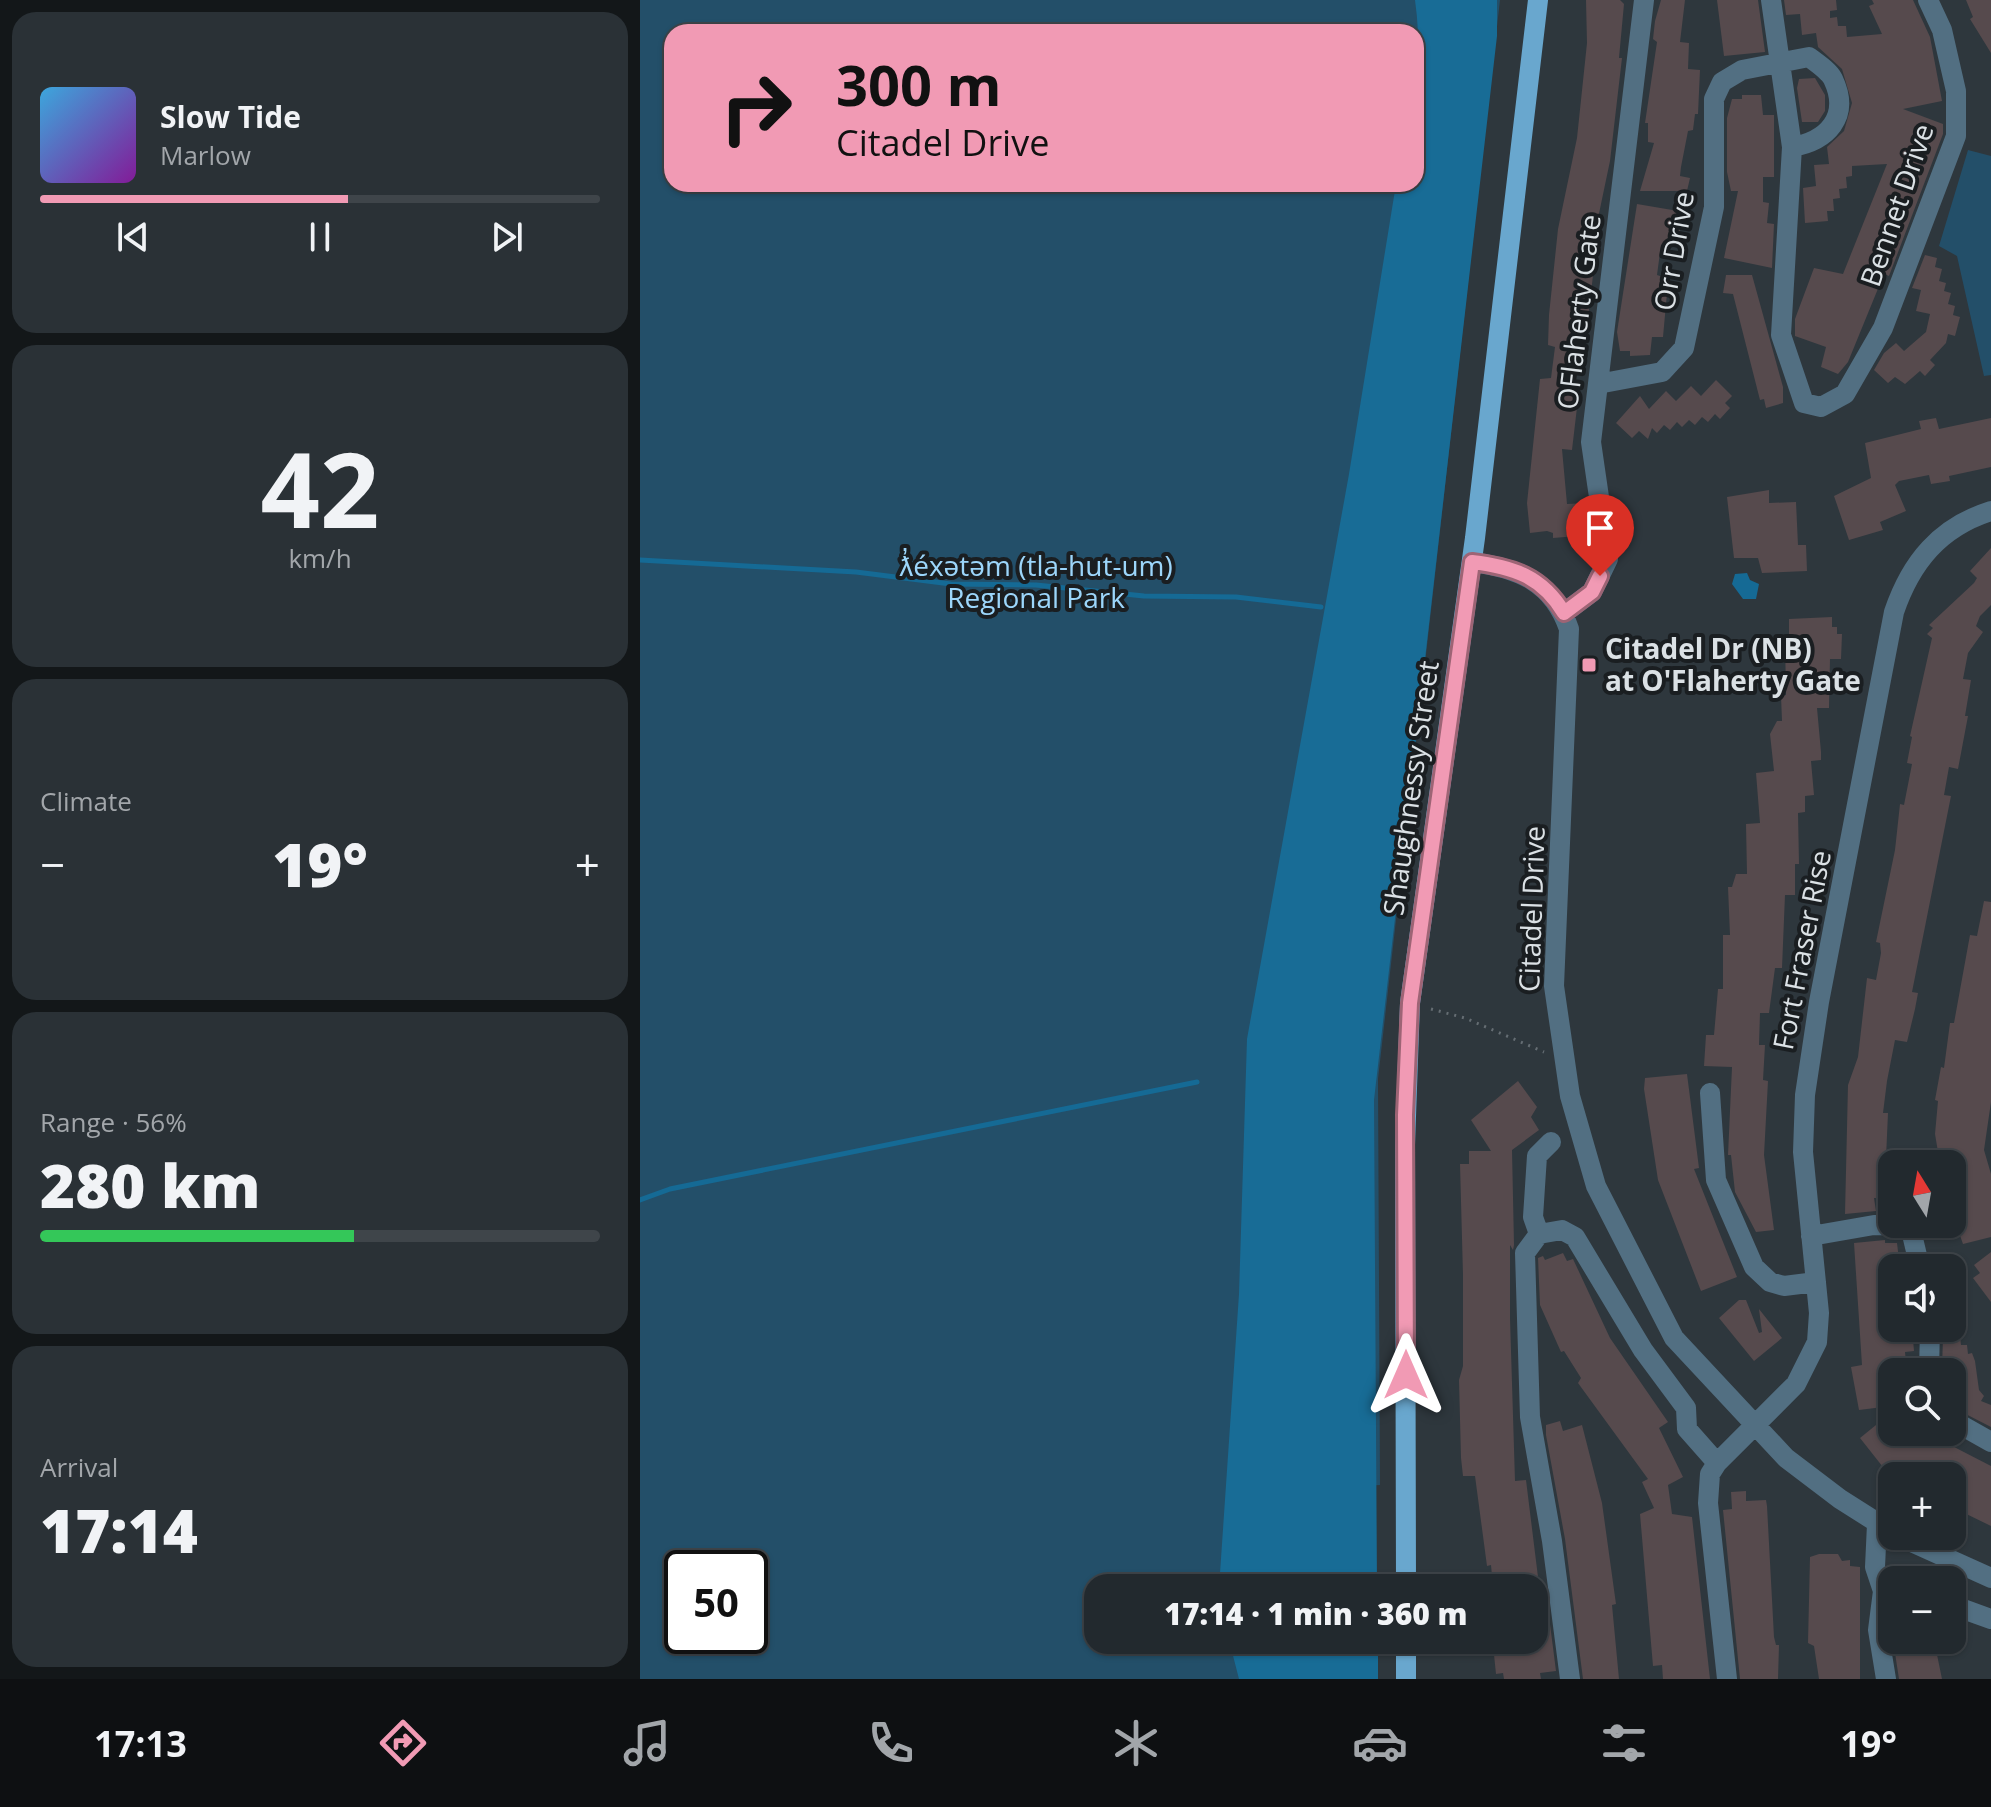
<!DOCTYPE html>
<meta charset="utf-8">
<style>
:root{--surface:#22292e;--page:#2a3136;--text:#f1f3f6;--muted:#a2a6aa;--line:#3f454a;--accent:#f19ab4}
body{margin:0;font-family:"Open Sans",sans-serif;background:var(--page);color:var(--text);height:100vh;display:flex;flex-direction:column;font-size:30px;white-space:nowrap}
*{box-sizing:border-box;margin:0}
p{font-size:26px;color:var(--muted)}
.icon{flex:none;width:44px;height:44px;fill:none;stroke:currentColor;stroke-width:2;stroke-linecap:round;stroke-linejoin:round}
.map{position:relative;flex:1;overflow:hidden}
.sheet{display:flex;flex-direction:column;gap:12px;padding:12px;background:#131719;width:640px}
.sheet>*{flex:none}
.guide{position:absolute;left:24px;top:24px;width:760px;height:168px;border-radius:24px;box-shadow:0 2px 6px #0004,0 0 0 2px var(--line);background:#f19ab4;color:#111;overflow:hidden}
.needle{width:52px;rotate:349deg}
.buttons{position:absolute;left:1238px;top:1150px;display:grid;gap:16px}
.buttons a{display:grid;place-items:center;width:88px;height:88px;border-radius:16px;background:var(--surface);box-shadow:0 2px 6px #0004,0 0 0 2px var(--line);font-size:40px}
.speed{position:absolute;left:24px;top:1550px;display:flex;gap:16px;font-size:40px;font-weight:700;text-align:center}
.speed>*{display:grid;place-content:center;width:104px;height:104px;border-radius:50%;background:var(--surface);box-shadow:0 2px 6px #0004,0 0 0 2px var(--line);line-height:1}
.speed .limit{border:4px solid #111;border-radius:12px;background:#fff;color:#111}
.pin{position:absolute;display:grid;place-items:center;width:68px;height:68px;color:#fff;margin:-82px -34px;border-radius:50% 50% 50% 0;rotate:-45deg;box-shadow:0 0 8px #0007}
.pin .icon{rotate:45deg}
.me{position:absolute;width:88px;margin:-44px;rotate:0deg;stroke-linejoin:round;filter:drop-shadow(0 0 6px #0008)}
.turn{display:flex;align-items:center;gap:28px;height:168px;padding:0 40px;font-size:36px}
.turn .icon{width:104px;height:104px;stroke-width:2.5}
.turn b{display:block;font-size:56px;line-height:68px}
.big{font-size:60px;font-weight:800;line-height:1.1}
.sheet .tile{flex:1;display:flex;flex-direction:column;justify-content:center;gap:12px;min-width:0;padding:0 28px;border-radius:24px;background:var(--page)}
.sheet .dial{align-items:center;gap:0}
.dial b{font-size:104px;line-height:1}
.song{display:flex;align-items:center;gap:24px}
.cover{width:96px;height:96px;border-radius:12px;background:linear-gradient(135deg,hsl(200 70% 55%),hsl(290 70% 35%))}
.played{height:8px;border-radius:4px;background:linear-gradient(90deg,var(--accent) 55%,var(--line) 55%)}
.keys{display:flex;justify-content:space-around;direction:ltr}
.heat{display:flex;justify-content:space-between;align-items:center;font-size:44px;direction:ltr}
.charge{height:12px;border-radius:6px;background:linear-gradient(90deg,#34c759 56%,var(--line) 0)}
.trip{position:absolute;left:444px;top:1574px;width:464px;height:80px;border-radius:24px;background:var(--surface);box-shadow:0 2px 6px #0004,0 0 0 2px var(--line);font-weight:800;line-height:80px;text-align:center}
.menu{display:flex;height:128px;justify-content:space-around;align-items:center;background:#0e1012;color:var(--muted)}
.menu .icon{width:56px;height:56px}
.menu .active{color:var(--accent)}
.menu b{font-size:36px;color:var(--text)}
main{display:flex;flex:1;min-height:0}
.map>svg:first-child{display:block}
.green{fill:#234f69;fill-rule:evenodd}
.forest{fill:#186c96}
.water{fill:#156a95}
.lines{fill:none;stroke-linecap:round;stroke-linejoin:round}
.stream{stroke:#156a95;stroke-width:5}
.building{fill:#564a4d}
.path{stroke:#656d73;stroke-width:3;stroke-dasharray:2 6;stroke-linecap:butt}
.minor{stroke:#526f82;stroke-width:20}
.major{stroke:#69a7ce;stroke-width:20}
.route-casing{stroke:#9d6475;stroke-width:20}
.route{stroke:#f19ab4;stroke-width:14}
.poi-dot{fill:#f19ab4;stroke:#1a1e21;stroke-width:3}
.labels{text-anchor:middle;stroke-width:8;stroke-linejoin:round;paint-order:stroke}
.street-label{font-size:28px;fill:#dbe1e5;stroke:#1a1e21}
.park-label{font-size:28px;fill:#9cd6fb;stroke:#1a1e21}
.poi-label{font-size:28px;font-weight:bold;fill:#dbe1e5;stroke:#1a1e21;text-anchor:start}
</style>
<main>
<section class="sheet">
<div class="tile">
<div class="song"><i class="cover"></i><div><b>Slow Tide</b><p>Marlow</p></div></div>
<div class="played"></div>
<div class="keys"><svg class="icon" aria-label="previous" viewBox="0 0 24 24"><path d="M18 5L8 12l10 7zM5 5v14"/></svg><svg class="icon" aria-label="pause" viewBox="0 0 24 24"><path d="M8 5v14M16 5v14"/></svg><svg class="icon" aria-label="next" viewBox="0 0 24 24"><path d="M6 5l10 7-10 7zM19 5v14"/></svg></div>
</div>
<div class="tile dial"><b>42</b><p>km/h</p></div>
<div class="tile"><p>Climate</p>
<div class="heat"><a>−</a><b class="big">19°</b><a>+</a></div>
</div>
<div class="tile"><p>Range · 56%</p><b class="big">280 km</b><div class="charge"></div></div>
<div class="tile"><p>Arrival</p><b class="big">17:14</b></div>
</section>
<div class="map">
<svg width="1351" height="1679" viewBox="0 0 1351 1679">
<rect width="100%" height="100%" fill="#2e373d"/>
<!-- green -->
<path class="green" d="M0,0H860L738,1079L740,1485L724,1486L709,1588H458V1640H701L695,1679H0ZM32,32H776V184H32ZM42,1568H110V1636H42Z
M1328,150L1351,156V375L1344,376L1317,256L1299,246Z"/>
<!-- forest -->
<path class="forest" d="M775,0H857V36L734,1100L737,1588H579L599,1294L607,1039L709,474L756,184H776C776,126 783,56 775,0Z
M589,1640H738V1679H599Z"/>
<!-- water -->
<path class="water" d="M1107,573L1110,580L1119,584L1116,599H1103L1092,584L1095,574Z"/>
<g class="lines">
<!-- stream -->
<path class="stream" d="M0,560L216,572L311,584L396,585L504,596L596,597L681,607
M0,1200L30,1189L557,1082"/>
</g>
<!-- building -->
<path class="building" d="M946,0H980L984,4L979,58H982L970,161L948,266L954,267L944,352L934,351L930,381L940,382L932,450L922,449L927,504L947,503L952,539L938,540L937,536L913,538V533L907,531L890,533L887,503L900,379L911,378L915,347L908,345L909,315L918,229L937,138L947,43Z
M1021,0H1045L1040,42L1049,43L1048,69L1060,70L1058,114H1055L1053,130L1048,131L1041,167L1040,176L1050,178L1047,191H1000L1014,143L1008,142V123H1005L1017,42L1013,39L1015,21Z
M1077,0H1118L1125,52L1084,56Z
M1144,0H1196L1197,10L1190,11V18L1197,17L1198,26H1206L1207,37L1242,34L1229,6L1234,4L1232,0H1273L1290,37L1302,101L1263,109L1303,124V134L1249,276L1244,274L1208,362L1198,374L1181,367L1186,347L1155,336V319L1174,268L1203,274L1247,164L1212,166V176L1206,177L1207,188L1199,189L1200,198L1193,199L1194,211H1187L1188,221L1165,223L1163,188L1176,186L1174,165L1189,164L1187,147L1204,131L1212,103L1202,69L1178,47L1176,33L1162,35L1160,14L1146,15Z
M1326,0H1351V53L1330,19L1333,17Z
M1175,78L1185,95V111L1178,122H1162L1157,88L1159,79Z
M1102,95H1121L1123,115H1134V177H1123V202L1129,203L1127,223L1134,224L1132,268L1084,258L1098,191H1091L1087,172V118L1092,99H1102Z
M997,204L1044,212L1038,239L1028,237L1026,246L1021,245L1017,275L1023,277V293H1027L1023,337H1012L1010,355L990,356V351H980L977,332Z
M1285,255L1297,258L1295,267L1302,269L1299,281L1306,283L1304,291L1311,293L1308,304L1315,306L1313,315L1320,317L1315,336L1308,334L1306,343L1290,360L1295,365L1285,376L1280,371L1265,384L1255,377L1248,383L1234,370L1244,353L1256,343L1264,351L1286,332L1290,314L1276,311L1281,290L1272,288Z
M1086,275H1112L1143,387V403L1126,408L1124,399L1120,400L1093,294L1083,293Z
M1076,380L1092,396L1085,403L1090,408L1080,419L1075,414L1068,422L1062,417L1055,425L1049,420L1042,427L1037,422L1030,430L1024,425L1017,433L1012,428L1008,439L999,431L992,438L976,423L1000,396L1009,409L1026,391L1036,401L1051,386L1061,396Z
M1296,418L1299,429L1351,418V467L1309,476L1310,481L1291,484L1289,475L1259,481L1255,485L1266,511L1240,522L1243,530L1209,540L1194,496L1231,478L1225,443L1281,429L1279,421Z
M1129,490V503L1156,502L1158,545H1166L1167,571L1122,573L1118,558H1094L1087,497Z
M1351,548V605L1340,616L1336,626L1343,632L1328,653L1323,679L1331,680L1325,716H1328L1318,769L1309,767L1304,795L1311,796L1272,992L1278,993L1275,1009L1267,1042L1255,1040L1247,1081L1243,1113H1248L1246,1158L1251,1180L1239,1181L1241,1198H1234L1236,1211L1205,1214L1208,1085L1218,1057L1227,978L1236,980L1241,953L1240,943L1236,942L1255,850L1260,804L1264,805L1272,764L1267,763L1272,737L1270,736L1292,638L1287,634L1293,628L1289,625L1334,583L1337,578L1330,571Z
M1192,617V627H1197V634H1202L1201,659H1190L1189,708H1177L1181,752V760L1171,761L1174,795L1165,796V812L1158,813L1159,864H1155V895H1145L1142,968H1135L1129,1013H1120L1119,1045H1125L1123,1080L1128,1081L1124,1155L1134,1230L1116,1232L1095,1192L1091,1155H1088L1092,1067L1064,1066L1066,1035H1074L1078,989H1083V935H1090L1088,887H1092L1096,874H1107L1106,824L1120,823L1116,773L1134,771L1130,734L1137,721H1142L1141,696L1146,695L1145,639H1149V619Z
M1344,901L1351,902V1102L1344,1150L1351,1174V1237L1323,1244L1312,1213V1164H1300L1295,1134L1298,1101L1295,1100L1301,1067L1304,1068L1310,1023H1314L1330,935L1337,936Z
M1047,1074L1059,1168L1054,1169L1097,1277L1061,1291L1018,1180L1004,1089L1005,1078Z
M878,1081L897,1107L891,1117L899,1130L872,1150L874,1245L873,1250L870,1245V1318L875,1481L886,1480L899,1585H905L916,1671L900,1673L901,1679H864L863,1673L856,1674L853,1645L861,1644L860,1640H894V1588H857L856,1575L852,1576L851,1565L847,1566L835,1476H823L821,1458L819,1380L823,1366V1275L820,1164H829V1151H851L831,1120Z
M1245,1240V1243H1257L1260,1268H1252V1328H1272L1274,1351L1265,1352L1267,1372H1252V1390L1243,1407L1219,1410L1211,1367L1222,1365L1214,1243Z
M1351,1252V1302L1333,1278L1340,1273L1334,1265Z
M923,1253L927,1261L933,1259L970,1338L1028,1422L1019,1428L1043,1477L1028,1485L1032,1514L1052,1517L1070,1679H1023L1022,1665L1013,1666L1000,1514L1014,1508L1002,1482L1008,1479L938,1383L941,1378L924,1351L921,1352L900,1305L898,1258L903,1256L905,1260Z
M1099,1300H1106L1119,1333L1122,1332L1119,1309L1142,1338L1114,1361L1079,1318Z
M1320,1336L1321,1345H1327L1328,1354L1332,1353L1335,1361L1339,1390L1344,1396L1341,1401L1351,1405V1427L1312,1407V1372H1303L1302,1368L1303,1337Z
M1252,1412V1432H1285L1351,1466V1526L1312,1507V1476H1250L1220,1438Z
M920,1421L923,1431L942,1425L962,1503L976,1604L972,1605L979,1679H943L925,1539L906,1435V1425Z
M1106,1491V1501L1126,1500L1127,1506L1134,1637L1136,1645H1139L1138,1679H1100L1083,1510L1092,1509L1091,1492Z
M1179,1554H1198L1202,1561L1210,1560V1566L1220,1567V1679H1179L1174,1646L1168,1643L1170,1557Z
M1253,1640H1294L1302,1679H1259Z"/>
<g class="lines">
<!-- path -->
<path class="path" d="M791,1009L825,1018L904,1052"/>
<!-- minor -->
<path class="minor" d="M1131,0L1152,147L1141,335L1164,403L1181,407L1205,394L1243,328L1316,136V91L1302,30L1288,0
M958,384L1022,372L1044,348L1074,207V99L1082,82L1102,70L1169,57C1177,63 1189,71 1193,79C1211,117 1187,141 1152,147
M832,562C879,568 913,582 929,629L914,986L930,1096L956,1186L1034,1338L1146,1458L1200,1499L1252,1532
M924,613L952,592L968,559L951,442L1004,0
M1070,1093L1076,1180L1114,1267L1130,1282L1144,1286L1176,1282
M899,1234L893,1217L897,1156L911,1142
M1171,1236L1234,1225L1270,1226L1280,1268
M1289,1372L1290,1328
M1312,1420L1351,1442
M1077,1463L1156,1384L1177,1342L1179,1313L1163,1152L1165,1095L1179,1002L1254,612C1271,562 1300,527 1351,511
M1237,1524L1235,1567L1243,1591H1252
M1258,1536L1351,1578
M1243,1591L1238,1630L1246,1679
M1312,1605L1351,1619
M930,1679L912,1541L890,1417L885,1253L899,1234L922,1230L935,1237L1003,1350L1046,1408L1047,1429L1077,1463L1070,1474L1068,1503L1087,1679"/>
<!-- major -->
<path class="major" d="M766,1588L765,1145L770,1003L835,538L898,0
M766,1640V1679"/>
</g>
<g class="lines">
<defs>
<path id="route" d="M766,1375L765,1115L770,1003L832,562C873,567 902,576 924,613L952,592L960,576"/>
</defs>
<!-- route casing -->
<use href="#route" class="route-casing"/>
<!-- route -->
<use href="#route" class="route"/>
</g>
<!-- markers -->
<rect class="poi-dot" x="941" y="657" width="16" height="16" rx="4"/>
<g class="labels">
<!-- street labels -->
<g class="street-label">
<text transform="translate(1257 205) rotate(-71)" y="10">Bennet Drive</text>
<text transform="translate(1034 251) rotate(-80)" y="10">Orr Drive</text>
<text transform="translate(939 312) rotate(-83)" y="10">OFlaherty Gate</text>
<text transform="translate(771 788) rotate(-82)" y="10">Shaughnessy Street</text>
<text transform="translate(892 909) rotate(-88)" y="10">Citadel Drive</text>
<text transform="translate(1162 950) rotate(-79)" y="10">Fort Fraser Rise</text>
</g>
<!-- park labels -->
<g class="park-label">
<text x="396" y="576">ƛ̓éxətəm (tla-hut-um)<tspan x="396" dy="32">Regional Park</tspan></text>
</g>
<!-- poi labels -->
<g class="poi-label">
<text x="965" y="659">Citadel Dr (NB)<tspan x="965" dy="32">at O'Flaherty Gate</tspan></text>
</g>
</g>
</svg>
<div class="buttons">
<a><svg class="needle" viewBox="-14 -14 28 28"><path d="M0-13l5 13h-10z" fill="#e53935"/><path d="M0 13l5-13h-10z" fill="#a2a6aa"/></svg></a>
<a><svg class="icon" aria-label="sound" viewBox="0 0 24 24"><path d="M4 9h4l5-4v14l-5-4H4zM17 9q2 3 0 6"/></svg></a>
<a><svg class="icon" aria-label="search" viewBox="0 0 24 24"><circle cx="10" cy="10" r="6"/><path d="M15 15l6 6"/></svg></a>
<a>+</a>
<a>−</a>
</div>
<div class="speed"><div class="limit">50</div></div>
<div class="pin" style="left:960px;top:576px;background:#d93025"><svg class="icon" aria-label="arrive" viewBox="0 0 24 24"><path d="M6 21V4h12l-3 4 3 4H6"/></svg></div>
<svg class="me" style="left:766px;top:1375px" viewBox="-20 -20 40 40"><path d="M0-17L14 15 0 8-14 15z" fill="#f19ab4" stroke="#fff" stroke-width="4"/></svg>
<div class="trip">17:14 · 1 min · 360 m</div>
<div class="guide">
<div class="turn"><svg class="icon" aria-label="right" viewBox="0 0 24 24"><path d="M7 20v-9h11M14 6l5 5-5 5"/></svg><div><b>300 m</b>Citadel Drive</div></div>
</div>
</div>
</main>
<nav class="menu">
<b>17:13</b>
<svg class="icon active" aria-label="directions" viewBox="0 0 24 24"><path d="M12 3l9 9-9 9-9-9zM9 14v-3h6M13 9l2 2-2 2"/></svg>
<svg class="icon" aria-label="music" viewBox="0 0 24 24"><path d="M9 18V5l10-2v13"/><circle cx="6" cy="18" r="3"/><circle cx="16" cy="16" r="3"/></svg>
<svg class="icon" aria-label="phone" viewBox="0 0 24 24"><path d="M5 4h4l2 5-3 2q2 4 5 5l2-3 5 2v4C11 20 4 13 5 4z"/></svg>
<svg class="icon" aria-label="climate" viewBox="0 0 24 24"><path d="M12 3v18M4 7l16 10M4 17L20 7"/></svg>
<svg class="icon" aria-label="car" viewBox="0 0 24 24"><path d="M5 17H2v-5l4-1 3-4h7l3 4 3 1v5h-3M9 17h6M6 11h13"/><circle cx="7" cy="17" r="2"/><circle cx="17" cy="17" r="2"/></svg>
<svg class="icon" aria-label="filters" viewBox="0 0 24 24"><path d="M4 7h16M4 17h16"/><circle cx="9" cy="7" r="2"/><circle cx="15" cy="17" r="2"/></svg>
<b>19°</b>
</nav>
